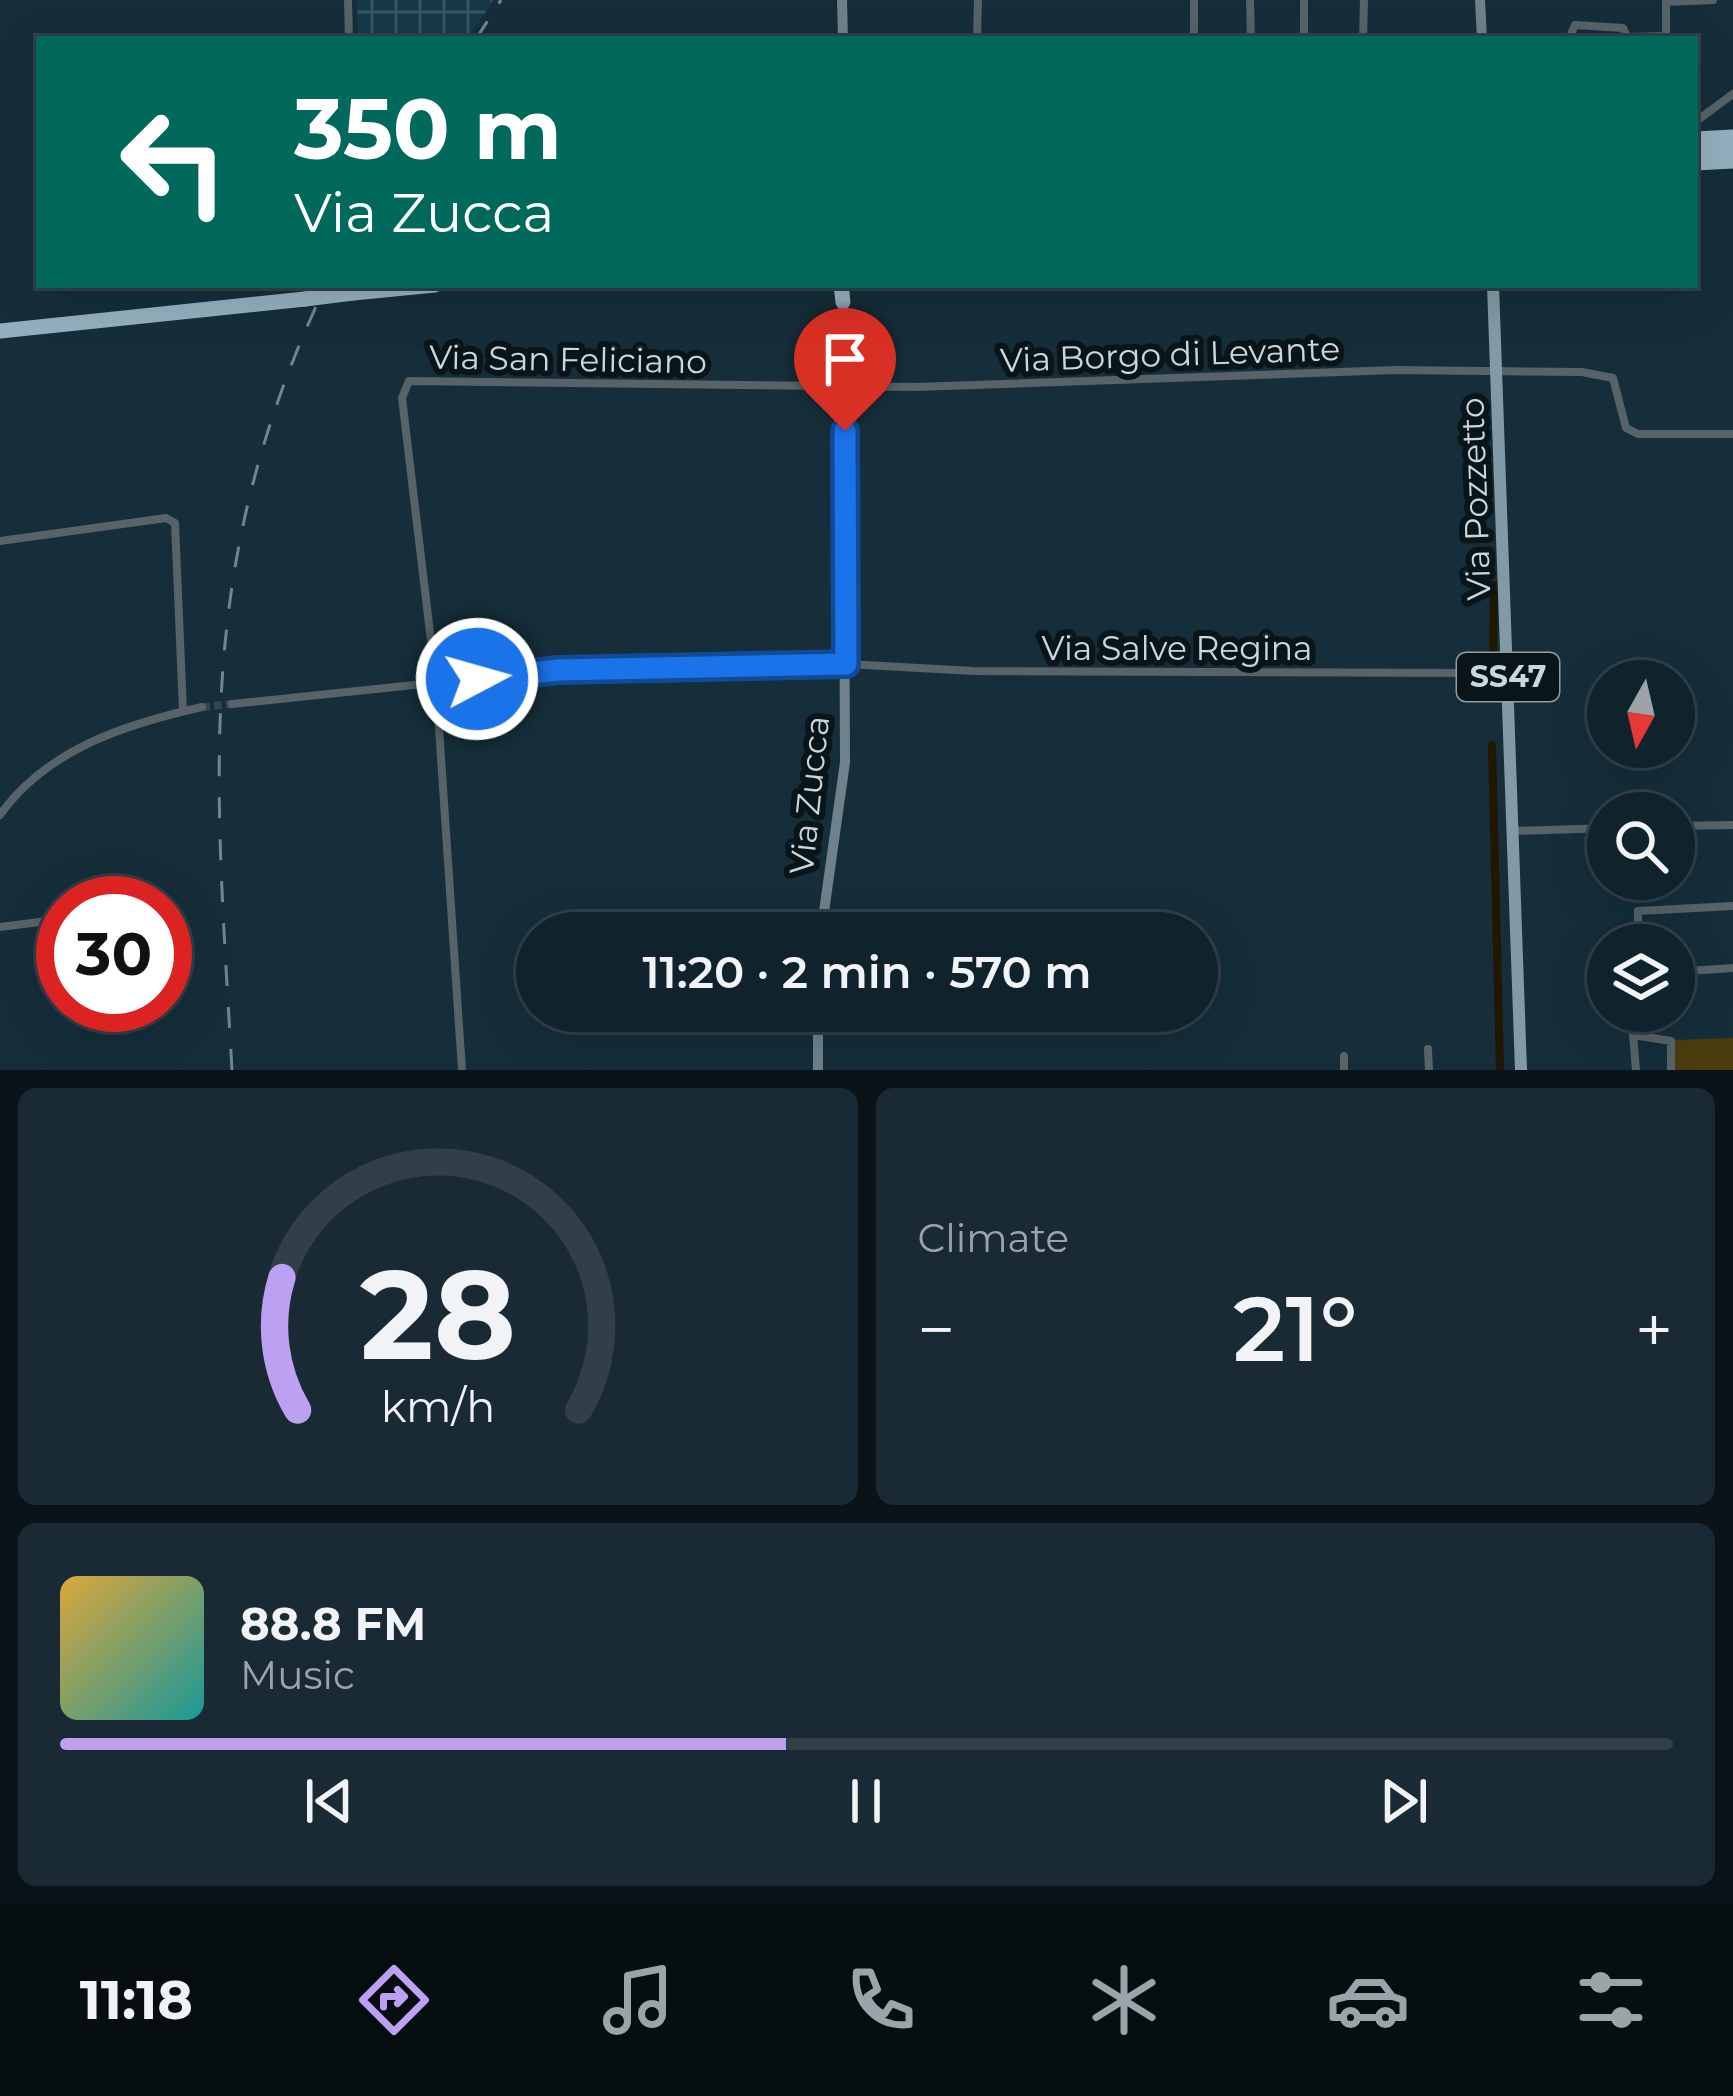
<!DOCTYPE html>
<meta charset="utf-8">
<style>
:root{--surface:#10222c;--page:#192a34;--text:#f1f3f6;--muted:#9ca4a9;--line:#303f48;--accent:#bca0f2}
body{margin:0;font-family:Montserrat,sans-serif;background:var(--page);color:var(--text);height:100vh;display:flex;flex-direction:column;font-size:45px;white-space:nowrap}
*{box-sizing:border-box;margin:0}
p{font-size:39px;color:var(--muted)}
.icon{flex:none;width:66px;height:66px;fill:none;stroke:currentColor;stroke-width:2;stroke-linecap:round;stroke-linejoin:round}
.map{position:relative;height:1070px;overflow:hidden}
.drawer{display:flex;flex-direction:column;gap:18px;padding:18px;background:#091318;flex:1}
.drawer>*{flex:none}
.banner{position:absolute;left:36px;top:36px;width:1662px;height:252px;border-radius:0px;box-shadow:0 12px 48px #0002,0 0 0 3px var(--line);background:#00695c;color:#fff;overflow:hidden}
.needle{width:78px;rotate:188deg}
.fabs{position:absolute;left:1587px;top:660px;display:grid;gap:24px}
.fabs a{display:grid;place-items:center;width:108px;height:108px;border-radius:50%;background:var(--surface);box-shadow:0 12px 48px #0002,0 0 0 3px var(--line);font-size:60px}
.speed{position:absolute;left:36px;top:876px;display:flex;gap:24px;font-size:60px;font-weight:700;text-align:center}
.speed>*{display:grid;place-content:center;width:156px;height:156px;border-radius:50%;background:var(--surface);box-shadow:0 12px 48px #0002,0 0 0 3px var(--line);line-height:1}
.speed .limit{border:18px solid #d22;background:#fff;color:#111}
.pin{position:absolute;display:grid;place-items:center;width:102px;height:102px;color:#fff;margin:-123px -51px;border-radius:50% 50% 50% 0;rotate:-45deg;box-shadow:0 0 12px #0007}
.pin .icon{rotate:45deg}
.me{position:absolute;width:132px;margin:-66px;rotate:84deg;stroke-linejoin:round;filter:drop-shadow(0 0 9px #0008)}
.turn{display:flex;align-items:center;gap:42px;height:252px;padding:0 60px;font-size:54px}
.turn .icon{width:156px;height:156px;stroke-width:2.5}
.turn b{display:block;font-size:84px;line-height:102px}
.big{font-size:90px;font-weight:600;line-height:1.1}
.drawer .widget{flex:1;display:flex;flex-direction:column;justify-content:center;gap:18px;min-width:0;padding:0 42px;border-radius:18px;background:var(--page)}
.drawer .dial{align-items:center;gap:0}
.dial svg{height:312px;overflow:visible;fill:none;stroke:var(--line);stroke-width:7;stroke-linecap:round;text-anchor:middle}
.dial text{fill:var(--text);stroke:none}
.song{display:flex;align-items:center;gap:36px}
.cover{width:144px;height:144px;border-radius:18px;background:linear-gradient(135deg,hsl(40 70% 55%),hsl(180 70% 35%))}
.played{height:12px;border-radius:6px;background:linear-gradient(90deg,var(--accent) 45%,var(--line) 45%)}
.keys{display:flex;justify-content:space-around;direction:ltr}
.heat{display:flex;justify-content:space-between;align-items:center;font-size:66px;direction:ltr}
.drawer .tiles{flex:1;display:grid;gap:18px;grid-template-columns:1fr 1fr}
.widget:last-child{grid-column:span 2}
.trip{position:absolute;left:516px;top:912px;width:702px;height:120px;border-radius:60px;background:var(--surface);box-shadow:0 12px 48px #0002,0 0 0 3px var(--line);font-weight:600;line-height:120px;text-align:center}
.tabs{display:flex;height:192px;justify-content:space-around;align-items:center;background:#060e12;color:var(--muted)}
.tabs .icon{width:84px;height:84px}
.tabs .current{color:var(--accent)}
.tabs b{font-size:54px;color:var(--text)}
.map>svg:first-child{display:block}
.industrial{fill:url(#industrial-grid)}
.garden{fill:#4c3d10}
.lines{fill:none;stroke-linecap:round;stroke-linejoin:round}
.canal{stroke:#201700;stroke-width:8}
.street-tunnel{stroke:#304853;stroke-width:8;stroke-dasharray:8 4;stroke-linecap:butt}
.street{stroke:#576368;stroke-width:8}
.secondary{stroke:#6f828b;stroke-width:10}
.primary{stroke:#829aa5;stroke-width:12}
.highway{stroke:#93b0be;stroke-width:15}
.rail{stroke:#71858f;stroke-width:3;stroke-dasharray:21 21;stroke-linecap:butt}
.highway-bridge{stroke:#93b0be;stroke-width:15}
.route-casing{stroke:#114b97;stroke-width:30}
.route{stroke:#1a73e8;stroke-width:21}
.labels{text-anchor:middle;stroke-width:12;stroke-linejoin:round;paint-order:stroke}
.shield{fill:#0a151a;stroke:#909ea4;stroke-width:3}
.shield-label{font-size:30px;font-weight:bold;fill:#c9d8df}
.street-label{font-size:33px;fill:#c9d8df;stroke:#0a151a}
</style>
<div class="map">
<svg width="1733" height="1070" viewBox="0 0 1733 1070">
<defs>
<pattern id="industrial-grid" width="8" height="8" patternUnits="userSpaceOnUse" patternTransform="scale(3)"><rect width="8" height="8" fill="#163948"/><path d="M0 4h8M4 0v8" fill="none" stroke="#375562"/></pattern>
</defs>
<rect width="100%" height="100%" fill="#152e3a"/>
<!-- industrial -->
<path class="industrial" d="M357,0H493L468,39H358Z"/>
<!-- garden -->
<path class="garden" d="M1733,1038V1070H1675L1674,1040Z"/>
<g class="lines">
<!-- canal -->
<path class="canal" d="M1493,663L1494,585
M1492,745L1500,1070"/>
<!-- street-tunnel -->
<path class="street-tunnel" d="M202,707L232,704"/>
<!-- street -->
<path class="street" d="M348,0L349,39
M1194,0V39
M1250,0L1251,39
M1304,0V39
M1666,2L1713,0
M1628,37L1666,36
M977,39L978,0
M1363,39L1364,0
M1569,39L1575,25L1623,28L1628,39
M1666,39V1
M1695,122L1733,94
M0,541L166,518L175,523L183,711
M232,704L558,670L846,664L973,671L1464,673L1506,667
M0,815C47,749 126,724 202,707
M1674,826L1733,825
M1514,831L1608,828
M0,927L63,919
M1638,945V911L1733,906
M1674,972L1733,968
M1428,1049L1429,1070
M1344,1056V1070
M462,1070L436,683L402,398L409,381L916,387L1396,370L1582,372L1613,378L1626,428L1638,434H1733
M1636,1070L1633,1035L1671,1041V1070"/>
<!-- secondary -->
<path class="secondary" d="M842,0L843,39
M1480,0L1482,39
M821,933L845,762L843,302
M818,1011V1070"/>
<!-- primary -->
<path class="primary" d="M1493,285L1521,1070"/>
<!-- highway -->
<path class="highway" d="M1695,139L1733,137
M1695,151L1733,149
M1695,163L1733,161
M841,285L843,302
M353,293L435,285
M0,331L305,299"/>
<!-- rail -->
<path class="rail" d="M476,39L501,0
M232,1070C215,772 193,565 326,285"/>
<!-- highway-bridge -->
<path class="highway-bridge" d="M305,299L353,293"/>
</g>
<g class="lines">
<defs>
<path id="route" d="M477,679L558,670L846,664L845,431"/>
</defs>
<!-- route casing -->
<use href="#route" class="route-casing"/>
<!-- route -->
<use href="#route" class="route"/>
</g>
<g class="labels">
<!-- shield labels -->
<rect class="shield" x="1457" y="653" width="102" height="48" rx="9"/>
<g class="shield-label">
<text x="1508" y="687">SS47</text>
</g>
<!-- street labels -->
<g class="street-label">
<text transform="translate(1170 354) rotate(-2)" y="12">Via Borgo di Levante</text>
<text transform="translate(568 359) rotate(1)" y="12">Via San Feliciano</text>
<text transform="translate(1475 499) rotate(-92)" y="12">Via Pozzetto</text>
<text x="1177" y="660">Via Salve Regina</text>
<text transform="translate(809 795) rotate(-84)" y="12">Via Zucca</text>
</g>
</g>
</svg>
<div class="fabs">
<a><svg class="needle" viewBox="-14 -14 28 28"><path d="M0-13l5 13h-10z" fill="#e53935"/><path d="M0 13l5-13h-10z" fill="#9ca4a9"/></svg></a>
<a><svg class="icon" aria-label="search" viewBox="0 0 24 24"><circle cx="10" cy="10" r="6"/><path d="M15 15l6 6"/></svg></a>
<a><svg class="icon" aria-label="layers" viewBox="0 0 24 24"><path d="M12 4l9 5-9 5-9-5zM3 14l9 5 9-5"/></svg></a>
</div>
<div class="speed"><div class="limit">30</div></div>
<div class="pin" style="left:845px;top:431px;background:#d93025"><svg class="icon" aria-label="arrive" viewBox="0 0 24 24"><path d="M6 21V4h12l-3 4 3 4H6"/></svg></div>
<svg class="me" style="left:477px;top:679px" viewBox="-20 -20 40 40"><circle r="17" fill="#1a73e8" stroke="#fff" stroke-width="3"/><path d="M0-11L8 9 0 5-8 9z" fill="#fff"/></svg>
<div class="trip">11:20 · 2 min · 570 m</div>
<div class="banner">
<div class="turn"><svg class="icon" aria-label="left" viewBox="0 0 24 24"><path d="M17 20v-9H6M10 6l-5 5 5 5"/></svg><div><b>350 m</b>Via Zucca</div></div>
</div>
</div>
<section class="drawer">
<div class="tiles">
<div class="widget dial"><svg viewBox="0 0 100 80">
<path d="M14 69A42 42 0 1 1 86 69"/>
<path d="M14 69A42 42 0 0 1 10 35" stroke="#bca0f2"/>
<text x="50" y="56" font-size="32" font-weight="700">28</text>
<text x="50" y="72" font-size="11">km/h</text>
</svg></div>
<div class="widget"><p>Climate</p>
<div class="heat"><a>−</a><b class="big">21°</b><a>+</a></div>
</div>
<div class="widget">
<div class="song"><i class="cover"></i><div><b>88.8 FM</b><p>Music</p></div></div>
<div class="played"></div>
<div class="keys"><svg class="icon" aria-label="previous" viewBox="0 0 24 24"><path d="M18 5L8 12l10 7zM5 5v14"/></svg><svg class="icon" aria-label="pause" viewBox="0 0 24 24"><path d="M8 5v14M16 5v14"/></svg><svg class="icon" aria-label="next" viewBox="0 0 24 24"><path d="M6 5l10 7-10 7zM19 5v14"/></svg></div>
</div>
</div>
</section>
<nav class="tabs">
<b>11:18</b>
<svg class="icon current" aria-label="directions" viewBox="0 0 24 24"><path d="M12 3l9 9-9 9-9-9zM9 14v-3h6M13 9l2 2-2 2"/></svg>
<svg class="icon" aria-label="music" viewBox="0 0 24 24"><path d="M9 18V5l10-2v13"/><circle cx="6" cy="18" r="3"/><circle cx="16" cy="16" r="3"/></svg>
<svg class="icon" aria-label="phone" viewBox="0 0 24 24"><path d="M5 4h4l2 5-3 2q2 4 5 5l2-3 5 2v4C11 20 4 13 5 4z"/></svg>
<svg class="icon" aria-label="climate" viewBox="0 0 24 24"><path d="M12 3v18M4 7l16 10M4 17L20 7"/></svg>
<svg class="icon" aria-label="car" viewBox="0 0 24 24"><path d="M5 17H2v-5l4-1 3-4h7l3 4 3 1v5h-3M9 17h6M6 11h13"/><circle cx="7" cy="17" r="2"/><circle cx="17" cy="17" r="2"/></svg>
<svg class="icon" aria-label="filters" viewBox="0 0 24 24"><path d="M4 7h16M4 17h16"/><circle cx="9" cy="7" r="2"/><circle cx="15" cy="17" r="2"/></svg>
</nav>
